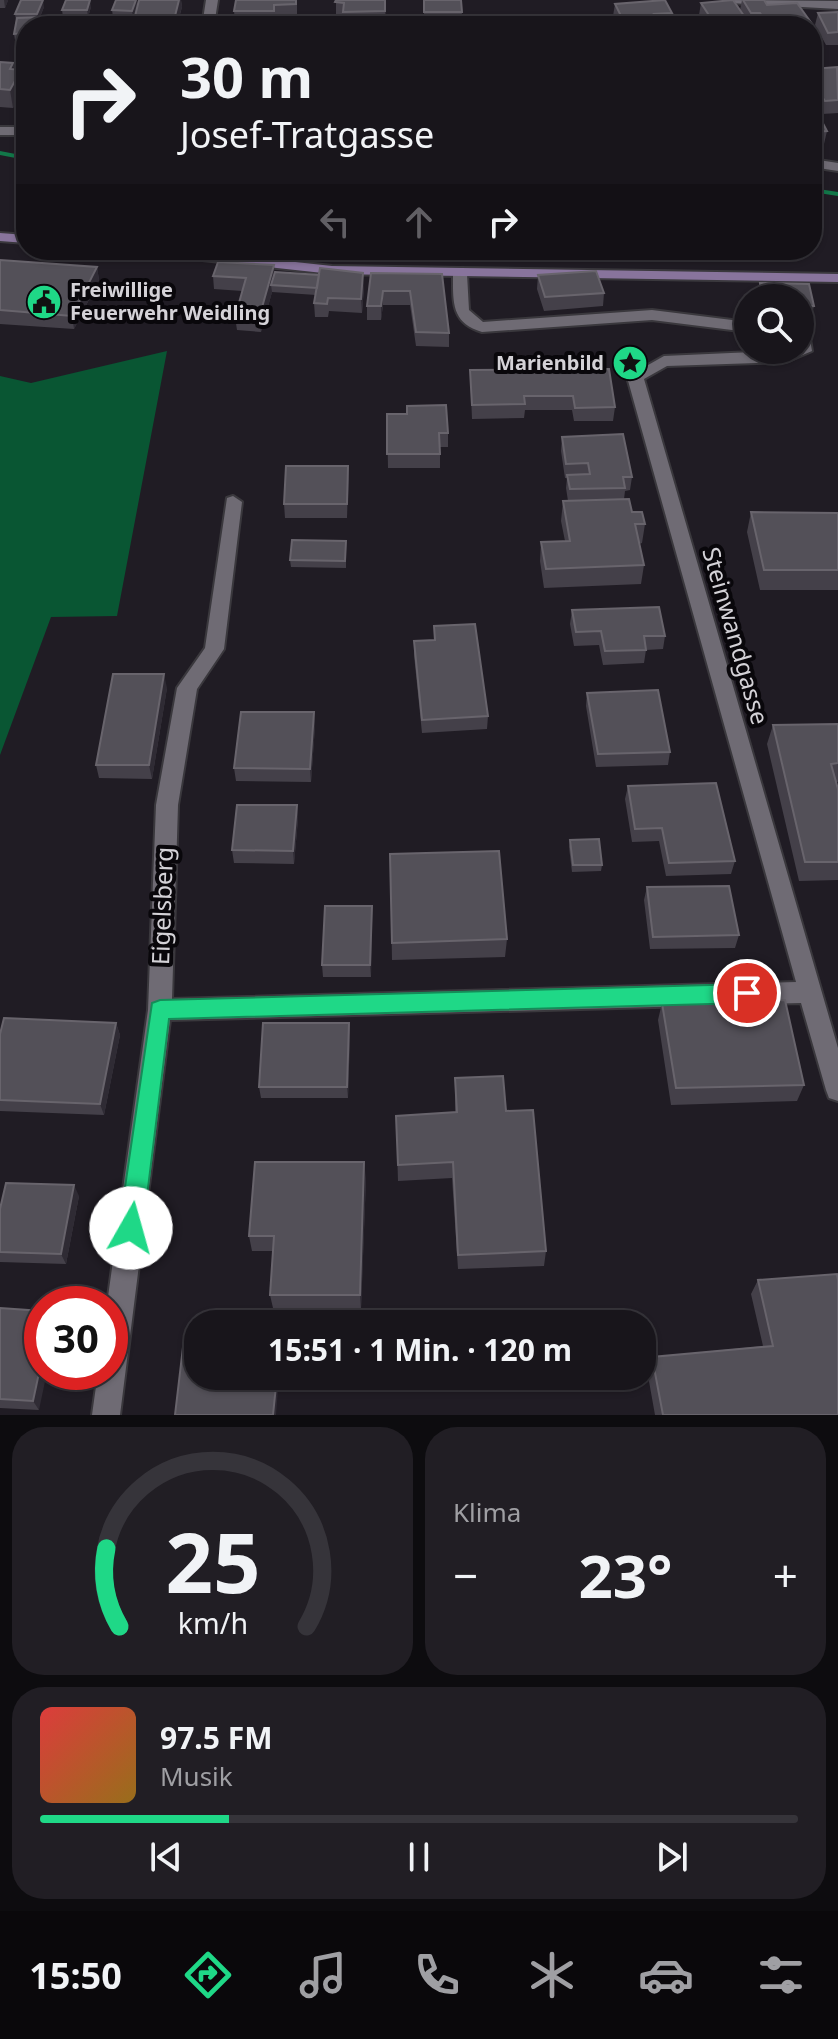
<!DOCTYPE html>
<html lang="de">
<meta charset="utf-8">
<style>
:root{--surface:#18151b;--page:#211e24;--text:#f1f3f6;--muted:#9f9fa3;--line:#36343a;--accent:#1fd887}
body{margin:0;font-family:"Noto Sans",sans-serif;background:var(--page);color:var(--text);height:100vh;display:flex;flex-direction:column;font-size:30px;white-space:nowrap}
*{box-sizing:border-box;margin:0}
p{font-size:26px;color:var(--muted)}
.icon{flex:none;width:44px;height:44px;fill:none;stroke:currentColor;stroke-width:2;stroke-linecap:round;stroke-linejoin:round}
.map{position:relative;height:1415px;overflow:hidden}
.sheet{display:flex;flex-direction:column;gap:12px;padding:12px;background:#0d0c0f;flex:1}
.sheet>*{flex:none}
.guide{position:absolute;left:16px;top:16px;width:806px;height:244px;border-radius:32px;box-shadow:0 2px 6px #0004,0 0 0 2px var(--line);background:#18151b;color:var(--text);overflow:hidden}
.controls{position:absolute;left:734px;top:284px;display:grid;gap:16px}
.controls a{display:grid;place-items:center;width:80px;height:80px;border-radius:50%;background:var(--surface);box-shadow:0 2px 6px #0004,0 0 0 2px var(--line);font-size:40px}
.speed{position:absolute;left:24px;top:1286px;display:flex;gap:16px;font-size:40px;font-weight:700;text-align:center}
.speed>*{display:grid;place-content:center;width:104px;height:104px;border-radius:50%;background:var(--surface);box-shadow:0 2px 6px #0004,0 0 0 2px var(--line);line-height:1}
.speed .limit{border:12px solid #d22;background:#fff;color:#111}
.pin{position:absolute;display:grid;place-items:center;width:68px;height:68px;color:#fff;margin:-34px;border:4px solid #fff;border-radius:50%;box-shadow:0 2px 8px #0007}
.me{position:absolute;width:88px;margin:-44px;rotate:7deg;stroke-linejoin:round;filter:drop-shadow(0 0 6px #0008)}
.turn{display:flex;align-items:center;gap:28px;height:168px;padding:0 32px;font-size:36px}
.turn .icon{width:104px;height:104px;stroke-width:2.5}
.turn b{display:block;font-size:56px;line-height:68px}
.lanes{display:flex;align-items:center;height:76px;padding:0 32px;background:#0003;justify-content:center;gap:40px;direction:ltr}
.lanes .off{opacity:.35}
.big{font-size:60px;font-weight:700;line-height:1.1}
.sheet .card{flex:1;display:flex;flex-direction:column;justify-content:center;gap:12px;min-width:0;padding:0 28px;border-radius:32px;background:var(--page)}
.sheet .dial{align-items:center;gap:0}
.dial svg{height:208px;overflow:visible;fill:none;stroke:var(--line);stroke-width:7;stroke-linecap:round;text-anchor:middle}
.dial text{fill:var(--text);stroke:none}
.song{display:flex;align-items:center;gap:24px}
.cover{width:96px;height:96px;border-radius:12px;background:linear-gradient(135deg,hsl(0 70% 55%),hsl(40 70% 35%))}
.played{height:8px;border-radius:4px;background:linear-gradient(90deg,var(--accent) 25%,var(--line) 25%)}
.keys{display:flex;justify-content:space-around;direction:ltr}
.heat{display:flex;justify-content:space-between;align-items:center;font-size:44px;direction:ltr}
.sheet .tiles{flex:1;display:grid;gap:12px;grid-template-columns:1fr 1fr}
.card:last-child{grid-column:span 2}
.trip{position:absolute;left:184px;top:1310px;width:472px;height:80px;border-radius:32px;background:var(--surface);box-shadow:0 2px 6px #0004,0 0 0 2px var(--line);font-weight:700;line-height:80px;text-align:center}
.tab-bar{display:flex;height:128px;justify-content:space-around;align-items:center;background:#0a080b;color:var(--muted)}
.tab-bar .icon{width:56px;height:56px}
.tab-bar .selected{color:var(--accent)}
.tab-bar b{font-size:36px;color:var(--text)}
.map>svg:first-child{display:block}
.forest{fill:#095633}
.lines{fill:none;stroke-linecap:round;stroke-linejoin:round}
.stream{fill:#127749;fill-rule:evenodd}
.minor-casing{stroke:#3a383d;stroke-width:4}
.secondary-casing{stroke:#3a383d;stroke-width:4}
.minor{fill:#6f6b74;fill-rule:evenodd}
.secondary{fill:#88749c;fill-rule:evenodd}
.wall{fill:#444049}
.shaded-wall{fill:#2f2b34}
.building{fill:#535058;stroke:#68646c;stroke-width:2}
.route{fill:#1fd887;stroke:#148c58;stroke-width:2}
.labels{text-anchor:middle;stroke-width:8;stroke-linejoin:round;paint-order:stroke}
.far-poi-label{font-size:20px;font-weight:bold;fill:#d4d2d7;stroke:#09070b;text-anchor:start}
.street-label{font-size:24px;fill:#d4d2d7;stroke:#09070b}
</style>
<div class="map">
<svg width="838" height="1415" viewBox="0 0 838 1415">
<rect width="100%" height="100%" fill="#201c24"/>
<!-- forest -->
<path class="forest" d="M167,351L117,616L51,617L0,755V376L31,383Z"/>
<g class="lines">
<!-- stream -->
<path class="stream" d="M0,151L26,156V160L0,155Z
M812,188L838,192V196L812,192Z"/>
<defs>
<path id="minor" d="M206,0H218L214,26H202Z
M724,0L838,1V9L730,3Z
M0,127H26V135H0Z
M812,159L838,163V171L812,167Z
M460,270L467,274L469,310L483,322L652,310L748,322V332L652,320L482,332C451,323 453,302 453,274Z
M800,334L810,339L812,351L786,362L667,366L644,379L838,1048V1101L829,1098L826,1090L801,1003L170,1020L120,1415H92L98,1372H110V1304H107L148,1010L156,805L177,688L205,648L227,498L233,496L242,502L224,649L197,689L178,805L172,999L796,982L627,377L664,356L800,350Z"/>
<path id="secondary" d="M0,233L26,235V243L0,241Z
M139,250H187L332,266L838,274V282L332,274L146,254Z"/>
</defs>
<!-- minor casing -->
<use href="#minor" class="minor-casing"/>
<!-- secondary casing -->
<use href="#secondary" class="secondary-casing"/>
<!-- minor -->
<use href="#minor" class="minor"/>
<!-- secondary -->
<use href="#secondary" class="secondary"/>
</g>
<!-- wall -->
<path class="wall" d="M0,0H8L5,8H0Z
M136,0L137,7L133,17H113L112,10Z
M139,0H181L182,7L177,26H136L135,16Z
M297,0V17H275V24L235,23L234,11Z
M336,0H386L385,24H344L343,15L336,14Z
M424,0L462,12L461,25L424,24Z
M733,0L740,10L742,0H764L767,5L797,3L815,28L812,41V26H706L699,15L701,3Z
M615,4L672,13L671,26H619L613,16Z
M44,7L40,17H43L44,26H26V40H15L14,34L16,20L15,14Z
M91,7L88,17H63L62,10Z
M838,12V45H826L815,25L818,13Z
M0,62L13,63L15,69L25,87L13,108L0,107Z
M838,68V113L822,114L812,99V69Z
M812,108L827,131L824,144L812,145Z
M223,250H265L262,255Z
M0,260L97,267L99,280L74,329L0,324Z
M275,272L364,287L362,313L329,311L328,317H315L314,303L316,295L272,292L261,332L237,330L235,317L242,291L214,289L213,276Z
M371,273L442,274L449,333V347L416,346L410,305H383L381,320H367V306Z
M538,275L604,293L603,306L544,311L537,289Z
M760,283L809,284L814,306L810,320H800V298H757Z
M470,370L615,407L613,421H574L572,410H525L524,418L472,419Z
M387,414L448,433V447H440V468H388Z
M562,437L632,477L630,490L625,491L624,499L632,512L645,524L642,543L639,544L644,565L641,584L544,588L540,561L541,542L565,541L561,521L563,501H568L566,488L567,478H565L561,451Z
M348,466L347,518H285L284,504Z
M751,512L838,513V590H760L747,532Z
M346,541V568L291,567L290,560Z
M572,610L665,636L663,649L646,650L644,663L603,665L599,645L574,646L570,624Z
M434,626L488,716L487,729L422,733L414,655V641L434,640Z
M167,688L152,779L99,778L96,765Z
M587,693L670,752L668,765L596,767L586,706Z
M314,712L315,726L311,782L236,781L234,768Z
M838,724V782H836L838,789V880L799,881L767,744L773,725Z
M628,786L735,861L731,874L666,876L659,841L632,842L625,799Z
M297,805L298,819L294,864L234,863L232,850Z
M570,840L602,865L601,871L572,872L569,847Z
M390,854L507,939L505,957L392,960Z
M647,887L739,935L735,948L650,949L644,900Z
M372,906L371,977H323L322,965Z
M662,1003L804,1085L797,1101L671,1105L658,1020Z
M116,1023L120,1035L104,1115L0,1111V1034Z
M349,1023L350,1035L348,1098H261L259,1087Z
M455,1078L506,1111L546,1251L544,1266L458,1269L452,1178L398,1181L396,1116L455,1112Z
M366,1178L361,1309L273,1308L270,1295L273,1251H252L249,1236Z
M79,1196L66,1264L0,1262V1209Z
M758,1280L838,1415H655L647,1370L652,1357L763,1346L751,1294Z
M0,1308L39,1410L0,1408Z"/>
<!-- shaded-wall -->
<path class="shaded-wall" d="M4,0H8V1L5,8Z
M43,0L44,7L38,21L37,14Z
M90,0L91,7L88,17L87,10Z
M136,0L137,7L133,17L132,11Z
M179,0H181L182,7L176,26L175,16Z
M13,63L16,78L21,70L25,87L13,108L10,90V69Z
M274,265L275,279L271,285L272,292L261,332L259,318Z
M97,267L99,280L74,329L72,316Z
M363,273L364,287L362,313L361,299Z
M383,291V305L381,320V306Z
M348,466L349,480L347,518V504Z
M164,674L167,688L152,779L149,765Z
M314,712L315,726L311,782L310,769Z
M297,805L298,819L294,864L293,851Z
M372,906V919L371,977L370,965Z
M116,1023L120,1035L104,1115L100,1104Z
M349,1023L350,1035L348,1098L347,1087Z
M364,1162L366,1178L361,1309L360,1295Z
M74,1185L79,1196L66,1264L61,1254Z
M42,1359V1372H47L39,1410L33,1401Z
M277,1376H279L276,1415H273Z"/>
<!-- building -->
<path class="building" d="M21,0H43L37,14H15Z
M66,0H90L87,10H62Z
M116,0H136L132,11L112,10Z
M139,0H179L175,16H135Z
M236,0H296V4L274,5V11H234Z
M336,0H385V11L343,12L344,3L335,2Z
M424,0H461L462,12H424Z
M665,0L672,13L654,14L661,26H634L628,16H621L615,4Z
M733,0L751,26H716L701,3Z
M743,0H764L767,5L797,3L815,28H812V26H769L760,13H751Z
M838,12V32L828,33L818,13Z
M43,17L41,26H26V33L14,34L17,18Z
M0,62L13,63L10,69L21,70L10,90L0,89Z
M837,67L838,100L825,101L812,82V69Z
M812,108H815L827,131L812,132Z
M0,260L97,267L72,316L0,310Z
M218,262L274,265L259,318L235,317L246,278L213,276Z
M320,268L363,273L361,299L328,298L327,304L314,303Z
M596,271L604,293L545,297L538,275Z
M275,272L319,275L317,288L271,285Z
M371,273L442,274L449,333L416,332L410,291H383L381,306H367Z
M760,283L809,284L814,306H800V298H762Z
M609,369L615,407L575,408L573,396H524L525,404L472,405L470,370Z
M446,405L448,433H439L440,454H387V414H407V406Z
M623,434L632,477H623L625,488L570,489L567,475L590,474L588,463L566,464L562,437Z
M286,466H348L347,504H284Z
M629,499L632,512H642L645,524H635L644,565L546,569L541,542L570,541L563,501Z
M751,512L838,513V570H764Z
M292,540L346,541L345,561L290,560Z
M659,607L665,636H644L646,650L605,651L601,631L576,632L572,610Z
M475,624L488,716L422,720L414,641L435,640L434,626Z
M113,674H164L149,765H96Z
M658,690L670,752L598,754L587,693Z
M241,712H314L310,769L234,768Z
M838,724V763L831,764L838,789V862H805L773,725Z
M716,783L735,861L669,863L662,828L635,829L628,786Z
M237,805H297L293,851L232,850Z
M599,839L602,865H573L570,840Z
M499,851L507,939L392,943L390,854Z
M729,886L739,935L653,937L647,887Z
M325,906H372L370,965H322Z
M785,1000L804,1085L676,1088L662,1003Z
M4,1018L116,1023L100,1104L0,1100V1034Z
M263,1023H349L347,1087H259Z
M503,1076L506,1111L533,1110L546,1251L458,1255L453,1162L398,1165L396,1116L457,1112L455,1078Z
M255,1162H364L360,1295H270L274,1236H249Z
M6,1183L74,1185L61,1254L0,1252V1209Z
M837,1274L838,1280V1415H663L652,1357L773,1346L758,1280Z
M0,1308L42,1311V1359L33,1401L0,1399Z
M183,1347L198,1348V1376H277L273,1415H175Z"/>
<!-- route -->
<path class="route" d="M747,984L755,987L758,993L755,1000L747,1003L169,1019L143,1228L139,1236L131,1240L122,1236L119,1228L152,1003L160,1000Z"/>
<!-- icons -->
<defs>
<symbol id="civic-disc" viewBox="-11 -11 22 22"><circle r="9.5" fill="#1fd887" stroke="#09070b"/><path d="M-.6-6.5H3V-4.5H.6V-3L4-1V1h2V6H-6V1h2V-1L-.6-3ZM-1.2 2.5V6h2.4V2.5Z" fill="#111"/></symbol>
<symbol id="sight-disc" viewBox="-11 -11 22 22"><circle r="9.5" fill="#1fd887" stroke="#09070b"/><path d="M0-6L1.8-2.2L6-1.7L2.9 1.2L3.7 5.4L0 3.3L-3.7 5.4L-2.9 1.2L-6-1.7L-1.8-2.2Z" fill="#111"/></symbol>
</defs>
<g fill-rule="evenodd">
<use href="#civic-disc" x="24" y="282" width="40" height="40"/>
<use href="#sight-disc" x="610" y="343" width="40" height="40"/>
</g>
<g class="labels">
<!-- far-poi labels -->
<g class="far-poi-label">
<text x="70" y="297">Freiwillige<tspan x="70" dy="23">Feuerwehr Weidling</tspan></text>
<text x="604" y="370" text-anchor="end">Marienbild</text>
</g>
<!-- street labels -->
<g class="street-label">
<text transform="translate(735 636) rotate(74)" y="8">Steinwandgasse</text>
<text transform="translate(163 906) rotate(-88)" y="8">Eigelsberg</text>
</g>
</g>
</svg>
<div class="controls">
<a><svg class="icon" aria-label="search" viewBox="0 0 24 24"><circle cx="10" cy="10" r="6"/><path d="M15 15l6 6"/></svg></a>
</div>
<div class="speed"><div class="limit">30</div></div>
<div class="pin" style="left:747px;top:993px;background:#d93025"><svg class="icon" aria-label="arrive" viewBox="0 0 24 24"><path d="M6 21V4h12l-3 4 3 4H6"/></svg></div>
<svg class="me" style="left:131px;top:1228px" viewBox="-20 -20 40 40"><circle r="19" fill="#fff"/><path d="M0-13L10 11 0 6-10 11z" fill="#1fd887"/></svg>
<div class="trip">15:51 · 1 Min. · 120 m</div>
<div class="guide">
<div class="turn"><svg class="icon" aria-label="right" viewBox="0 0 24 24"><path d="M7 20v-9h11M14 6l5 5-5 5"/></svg><div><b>30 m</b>Josef-Tratgasse</div></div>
<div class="lanes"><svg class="icon off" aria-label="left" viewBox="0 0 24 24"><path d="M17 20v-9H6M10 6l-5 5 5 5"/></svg><svg class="icon off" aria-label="ahead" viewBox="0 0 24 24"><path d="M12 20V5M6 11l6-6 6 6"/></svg><svg class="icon" aria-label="right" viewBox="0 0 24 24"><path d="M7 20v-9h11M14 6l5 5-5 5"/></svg></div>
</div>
</div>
<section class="sheet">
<div class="tiles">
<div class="card dial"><svg viewBox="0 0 100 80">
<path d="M14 69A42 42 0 1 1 86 69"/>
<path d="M14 69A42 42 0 0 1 9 39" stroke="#1fd887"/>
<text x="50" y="56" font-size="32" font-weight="700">25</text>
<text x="50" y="72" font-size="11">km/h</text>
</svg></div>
<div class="card"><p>Klima</p>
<div class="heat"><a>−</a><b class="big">23°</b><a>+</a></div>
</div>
<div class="card">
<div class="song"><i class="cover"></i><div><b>97.5 FM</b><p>Musik</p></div></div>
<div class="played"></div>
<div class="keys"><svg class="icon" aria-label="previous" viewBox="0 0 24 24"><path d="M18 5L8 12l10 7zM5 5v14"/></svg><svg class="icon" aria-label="pause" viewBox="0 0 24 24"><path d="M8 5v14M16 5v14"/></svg><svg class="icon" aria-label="next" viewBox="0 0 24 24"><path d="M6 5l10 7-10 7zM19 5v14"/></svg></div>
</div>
</div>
</section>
<nav class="tab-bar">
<b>15:50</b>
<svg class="icon selected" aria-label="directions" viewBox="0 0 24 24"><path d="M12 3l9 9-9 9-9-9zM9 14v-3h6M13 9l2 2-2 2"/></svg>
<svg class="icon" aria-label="music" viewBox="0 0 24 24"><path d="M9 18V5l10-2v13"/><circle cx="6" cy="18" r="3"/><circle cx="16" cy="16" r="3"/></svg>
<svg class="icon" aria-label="phone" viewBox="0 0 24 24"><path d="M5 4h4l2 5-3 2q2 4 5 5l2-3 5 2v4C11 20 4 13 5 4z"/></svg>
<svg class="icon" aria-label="climate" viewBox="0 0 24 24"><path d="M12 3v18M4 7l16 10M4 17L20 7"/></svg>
<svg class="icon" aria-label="car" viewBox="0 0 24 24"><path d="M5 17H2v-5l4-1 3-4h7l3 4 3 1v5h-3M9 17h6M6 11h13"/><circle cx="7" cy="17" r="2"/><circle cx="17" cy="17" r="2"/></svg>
<svg class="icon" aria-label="filters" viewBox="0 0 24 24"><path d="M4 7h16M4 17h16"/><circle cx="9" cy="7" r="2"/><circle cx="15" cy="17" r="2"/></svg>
</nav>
